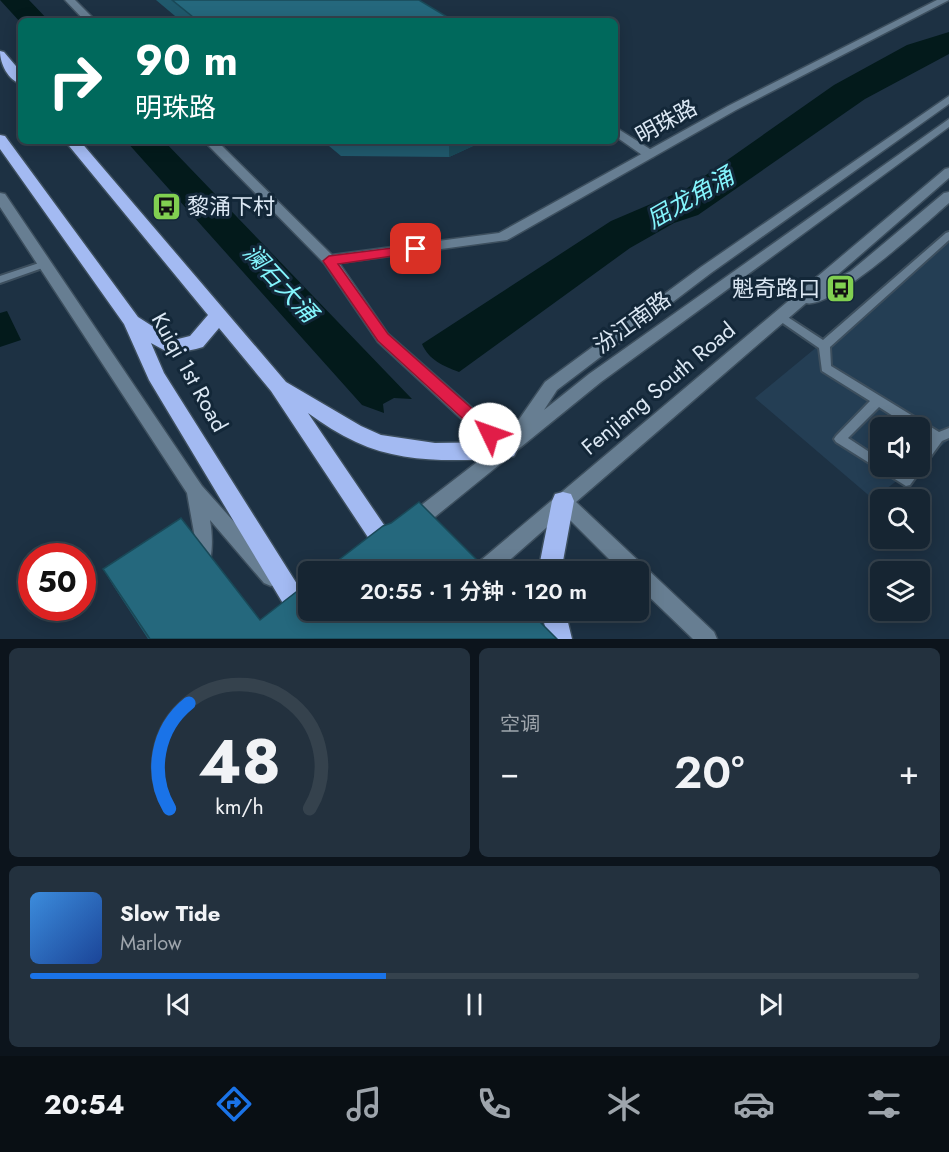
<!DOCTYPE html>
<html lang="zh">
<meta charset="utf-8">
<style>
:root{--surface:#162532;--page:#23313e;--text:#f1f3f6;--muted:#9ea5ac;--line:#35424d;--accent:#1a73e8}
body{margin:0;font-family:Jost,"Noto Sans SC",sans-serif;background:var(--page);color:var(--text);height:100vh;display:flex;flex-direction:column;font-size:22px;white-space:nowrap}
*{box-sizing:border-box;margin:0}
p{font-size:20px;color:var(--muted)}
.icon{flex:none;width:33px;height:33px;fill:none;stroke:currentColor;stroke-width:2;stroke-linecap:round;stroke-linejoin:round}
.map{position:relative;height:639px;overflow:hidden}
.drawer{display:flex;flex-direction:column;gap:9px;padding:9px;background:#0c141c;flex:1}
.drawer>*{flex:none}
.guide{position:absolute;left:18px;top:18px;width:600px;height:126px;border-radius:9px;box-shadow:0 3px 15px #0003,0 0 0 2px var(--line);background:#00695c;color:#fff;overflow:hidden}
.buttons{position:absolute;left:870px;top:417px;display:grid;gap:12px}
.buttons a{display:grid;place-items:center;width:60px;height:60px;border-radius:9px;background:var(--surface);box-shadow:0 3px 15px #0003,0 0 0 2px var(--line);font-size:30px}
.speed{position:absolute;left:18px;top:543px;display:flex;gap:12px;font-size:30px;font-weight:700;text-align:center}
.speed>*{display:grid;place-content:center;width:78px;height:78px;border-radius:50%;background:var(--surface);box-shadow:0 3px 15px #0003,0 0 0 2px var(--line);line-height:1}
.speed .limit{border:9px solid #d22;background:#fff;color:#111}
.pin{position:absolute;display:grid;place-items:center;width:51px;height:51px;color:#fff;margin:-26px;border-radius:12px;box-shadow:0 3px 9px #0006}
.me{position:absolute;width:66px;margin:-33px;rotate:312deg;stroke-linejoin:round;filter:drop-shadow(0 0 4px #0008)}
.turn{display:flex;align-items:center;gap:21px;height:126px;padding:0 18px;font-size:27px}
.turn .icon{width:78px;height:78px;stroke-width:2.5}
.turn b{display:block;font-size:42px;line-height:51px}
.big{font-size:45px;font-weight:600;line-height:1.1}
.drawer .card{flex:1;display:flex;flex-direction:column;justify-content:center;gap:9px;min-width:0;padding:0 21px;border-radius:9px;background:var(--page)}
.drawer .dial{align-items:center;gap:0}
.dial svg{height:156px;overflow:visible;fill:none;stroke:var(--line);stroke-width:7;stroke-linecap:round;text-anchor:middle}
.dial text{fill:var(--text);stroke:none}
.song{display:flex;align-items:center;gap:18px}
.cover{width:72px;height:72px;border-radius:9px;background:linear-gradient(135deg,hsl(210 70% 55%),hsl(220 70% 35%))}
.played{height:6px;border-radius:3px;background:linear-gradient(90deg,var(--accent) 40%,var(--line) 40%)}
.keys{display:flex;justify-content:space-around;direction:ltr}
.heat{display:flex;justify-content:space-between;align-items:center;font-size:33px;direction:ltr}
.drawer .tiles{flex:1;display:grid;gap:9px;grid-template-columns:1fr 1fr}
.card:last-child{grid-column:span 2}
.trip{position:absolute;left:298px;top:561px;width:351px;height:60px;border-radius:9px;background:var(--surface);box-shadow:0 3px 15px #0003,0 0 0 2px var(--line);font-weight:600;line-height:60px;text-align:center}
.dock{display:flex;height:96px;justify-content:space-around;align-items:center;background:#090f14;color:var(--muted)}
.dock .icon{width:42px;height:42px}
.dock .on{color:var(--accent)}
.dock b{font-size:27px;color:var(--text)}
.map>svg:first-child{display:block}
.built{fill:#243e54}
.water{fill:#031a1b}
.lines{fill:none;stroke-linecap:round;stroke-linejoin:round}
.lane-casing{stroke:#3d4f5e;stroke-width:4}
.street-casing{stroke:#3d4f5e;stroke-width:3}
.secondary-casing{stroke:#3d4f5e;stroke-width:3}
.highway-casing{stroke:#3d4f5e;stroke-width:3}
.lane{fill:#677e92;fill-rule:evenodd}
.street{fill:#677e92;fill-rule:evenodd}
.secondary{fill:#677e92;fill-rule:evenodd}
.highway{fill:#a3baf2;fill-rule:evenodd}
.wall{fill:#20596c}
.shaded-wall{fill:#1a4958}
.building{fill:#25687d;stroke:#1a4958;stroke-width:1.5}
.route{fill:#e11d48;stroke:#92132f;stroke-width:1.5}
.labels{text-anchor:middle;stroke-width:6;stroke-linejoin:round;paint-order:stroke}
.street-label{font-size:22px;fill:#dce8f4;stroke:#132738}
.poi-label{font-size:22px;fill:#dce8f4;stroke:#132738;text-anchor:start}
.water-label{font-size:24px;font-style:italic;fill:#84f5fd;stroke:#132738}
</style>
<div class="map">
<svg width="949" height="639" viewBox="0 0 949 639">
<rect width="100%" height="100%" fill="#1d3143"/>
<!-- built -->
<path class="built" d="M949,238V440L920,463V428H880V466L915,467L873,499L755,398Z"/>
<!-- water -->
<path class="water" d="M0,0H29L49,21H21V23Z
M949,32V54L865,99L698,215L674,223L630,248L459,372C443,366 429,360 422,344L611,221L686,189L834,85L907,45Z
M126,141H164L412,399L394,398L383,404L384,413L362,405Z
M7,311L21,340L0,347V313Z"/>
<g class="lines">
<defs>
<path id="lane" d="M949,232V240L830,347L831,366L939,432L949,428V438L942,441L910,485L906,486L836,442L834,439L836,436L870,401L822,371L819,348L774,317L775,314H783L823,340L946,233ZM879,407L912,428H920V432L930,439L920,454V466H910L904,473L894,466H880V459L848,438Z
M45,261L50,264L48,266L0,283V276Z"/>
<path id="street" d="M615,127L653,151V157H645L615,136Z"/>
<path id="secondary" d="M65,0H75L96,21H85Z
M937,0H949L736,110L507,240L339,263L388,334L506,438L545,382L701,267L949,96V104L711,273L557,390L544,410L589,374L949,119V127L601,382L420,529L413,531L406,529L404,523L406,517L494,449L378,342L324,263L204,141H217L332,255L499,233L728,106Z
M949,168V178L828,283L851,271L944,193L949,192V203C927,222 832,310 806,303L576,502L714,632L717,639H693L639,587V572H622L563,513L496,572H472L474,566L945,169Z
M0,193L5,194L202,486L278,571L281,577L278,583L271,586L264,583L210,520C213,538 213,557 206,573L199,576L192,573L189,567L195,538L187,493L0,207Z"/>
<path id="highway" d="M0,51L4,52L21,72V84C8,80 0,64 0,51Z
M0,135L5,136L138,317L174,340L190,336L208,315L65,141H80L286,382L361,426L381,435L435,443L507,442L514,444L517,450L514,456L507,458C457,461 403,464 356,442C339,434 323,424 308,413L416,572H391L271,391L219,328L203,347L196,349L171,354L151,343L164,373L309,603V610H314L333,639H306L293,620L149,380L124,324L0,149Z
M563,492L571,494L574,501L561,572H538L552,501L555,494Z
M541,610H565L572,639H548Z"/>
</defs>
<!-- lane casing -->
<use href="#lane" class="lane-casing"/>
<!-- street casing -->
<use href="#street" class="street-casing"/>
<!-- secondary casing -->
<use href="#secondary" class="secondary-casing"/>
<!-- highway casing -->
<use href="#highway" class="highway-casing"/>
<!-- lane -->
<use href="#lane" class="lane"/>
<!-- street -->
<use href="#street" class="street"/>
<!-- secondary -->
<use href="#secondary" class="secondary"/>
<!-- highway -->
<use href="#highway" class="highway"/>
</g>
<!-- wall -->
<path class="wall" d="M156,0H419L454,21H181Z
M323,141H484L449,157L341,156Z
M103,569L260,620L557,639H148L114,587Z"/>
<!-- shaded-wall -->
<path class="shaded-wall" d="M449,141H484L449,157Z"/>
<!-- building -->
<path class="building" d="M172,0H419L454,21H198Z
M419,502L489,572H323L383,526L391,523Z
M181,518L260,620L309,582V610H528L557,639H150L103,569Z"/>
<!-- route -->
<path class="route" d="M416,245L420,246L422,249L420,252L338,264L388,334L495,429L497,434L495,438L490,440L484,438L378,341L323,261L329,256Z"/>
<!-- icons -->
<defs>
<symbol id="bus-square" viewBox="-11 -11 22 22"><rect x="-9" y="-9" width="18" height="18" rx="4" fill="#81d051" stroke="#132738"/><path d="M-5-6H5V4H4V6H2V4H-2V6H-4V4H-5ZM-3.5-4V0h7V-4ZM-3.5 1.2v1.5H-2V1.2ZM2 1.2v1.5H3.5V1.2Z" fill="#111"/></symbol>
</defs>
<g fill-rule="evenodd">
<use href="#bus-square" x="150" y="190" width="33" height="33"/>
<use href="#bus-square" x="824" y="272" width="33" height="33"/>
</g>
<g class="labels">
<!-- street labels -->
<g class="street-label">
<text transform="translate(666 121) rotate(-29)" y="8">明珠路</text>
<text transform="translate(632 322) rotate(-36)" y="8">汾江南路</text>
<text transform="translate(190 372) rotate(61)" y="8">Kuiqi 1st Road</text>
<text transform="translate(658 388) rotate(-40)" y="8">Fenjiang South Road</text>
</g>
<!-- poi labels -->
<g class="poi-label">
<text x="187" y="214">黎涌下村</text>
<text x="820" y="296" text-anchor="end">魁奇路口</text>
</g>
<!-- water labels -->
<g class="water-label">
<text transform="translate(690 198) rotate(-30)" y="8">屈龙角涌</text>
<text transform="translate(280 283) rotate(47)" y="8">澜石大涌</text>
</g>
</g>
</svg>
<div class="buttons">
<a><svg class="icon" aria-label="sound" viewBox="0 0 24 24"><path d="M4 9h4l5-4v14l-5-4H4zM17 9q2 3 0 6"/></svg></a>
<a><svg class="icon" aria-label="search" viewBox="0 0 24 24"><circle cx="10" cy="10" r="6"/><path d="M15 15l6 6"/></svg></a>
<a><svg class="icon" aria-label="layers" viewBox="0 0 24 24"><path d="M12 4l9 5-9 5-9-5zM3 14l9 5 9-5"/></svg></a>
</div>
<div class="speed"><div class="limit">50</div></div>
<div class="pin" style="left:416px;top:249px;background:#d93025"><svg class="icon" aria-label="arrive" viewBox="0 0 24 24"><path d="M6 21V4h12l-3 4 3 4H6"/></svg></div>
<svg class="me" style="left:490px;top:434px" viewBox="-20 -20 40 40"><circle r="19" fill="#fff"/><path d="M0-13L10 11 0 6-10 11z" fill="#e11d48"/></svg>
<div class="trip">20:55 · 1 分钟 · 120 m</div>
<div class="guide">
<div class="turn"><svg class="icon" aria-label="right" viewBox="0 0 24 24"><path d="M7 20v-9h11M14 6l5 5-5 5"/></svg><div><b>90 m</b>明珠路</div></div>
</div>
</div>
<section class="drawer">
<div class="tiles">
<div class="card dial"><svg viewBox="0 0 100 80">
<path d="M14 69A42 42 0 1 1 86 69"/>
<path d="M14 69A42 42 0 0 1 24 15" stroke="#1a73e8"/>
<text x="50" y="56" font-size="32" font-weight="700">48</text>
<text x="50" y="72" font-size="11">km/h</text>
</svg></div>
<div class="card"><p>空调</p>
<div class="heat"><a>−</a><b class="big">20°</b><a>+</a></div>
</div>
<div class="card">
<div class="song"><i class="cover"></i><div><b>Slow Tide</b><p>Marlow</p></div></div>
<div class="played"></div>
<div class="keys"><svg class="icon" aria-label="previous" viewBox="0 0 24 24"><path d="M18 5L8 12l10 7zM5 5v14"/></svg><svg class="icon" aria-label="pause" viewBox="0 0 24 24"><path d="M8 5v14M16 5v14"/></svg><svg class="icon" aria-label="next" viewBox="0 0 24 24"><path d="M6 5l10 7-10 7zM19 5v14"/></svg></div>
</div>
</div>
</section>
<nav class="dock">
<b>20:54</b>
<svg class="icon on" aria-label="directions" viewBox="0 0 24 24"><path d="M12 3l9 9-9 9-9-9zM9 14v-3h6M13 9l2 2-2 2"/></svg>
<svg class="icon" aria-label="music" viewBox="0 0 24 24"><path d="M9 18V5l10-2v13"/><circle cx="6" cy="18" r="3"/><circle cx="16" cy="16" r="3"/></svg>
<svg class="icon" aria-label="phone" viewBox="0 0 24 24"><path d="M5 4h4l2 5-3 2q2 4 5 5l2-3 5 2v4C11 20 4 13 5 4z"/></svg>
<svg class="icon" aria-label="climate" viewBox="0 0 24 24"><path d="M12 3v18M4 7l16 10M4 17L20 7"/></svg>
<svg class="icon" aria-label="car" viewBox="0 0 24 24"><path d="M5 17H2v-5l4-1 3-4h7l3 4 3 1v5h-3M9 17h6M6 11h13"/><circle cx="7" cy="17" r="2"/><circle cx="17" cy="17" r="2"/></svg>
<svg class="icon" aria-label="filters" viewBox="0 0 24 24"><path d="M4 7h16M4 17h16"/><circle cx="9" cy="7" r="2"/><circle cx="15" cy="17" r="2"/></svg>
</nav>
